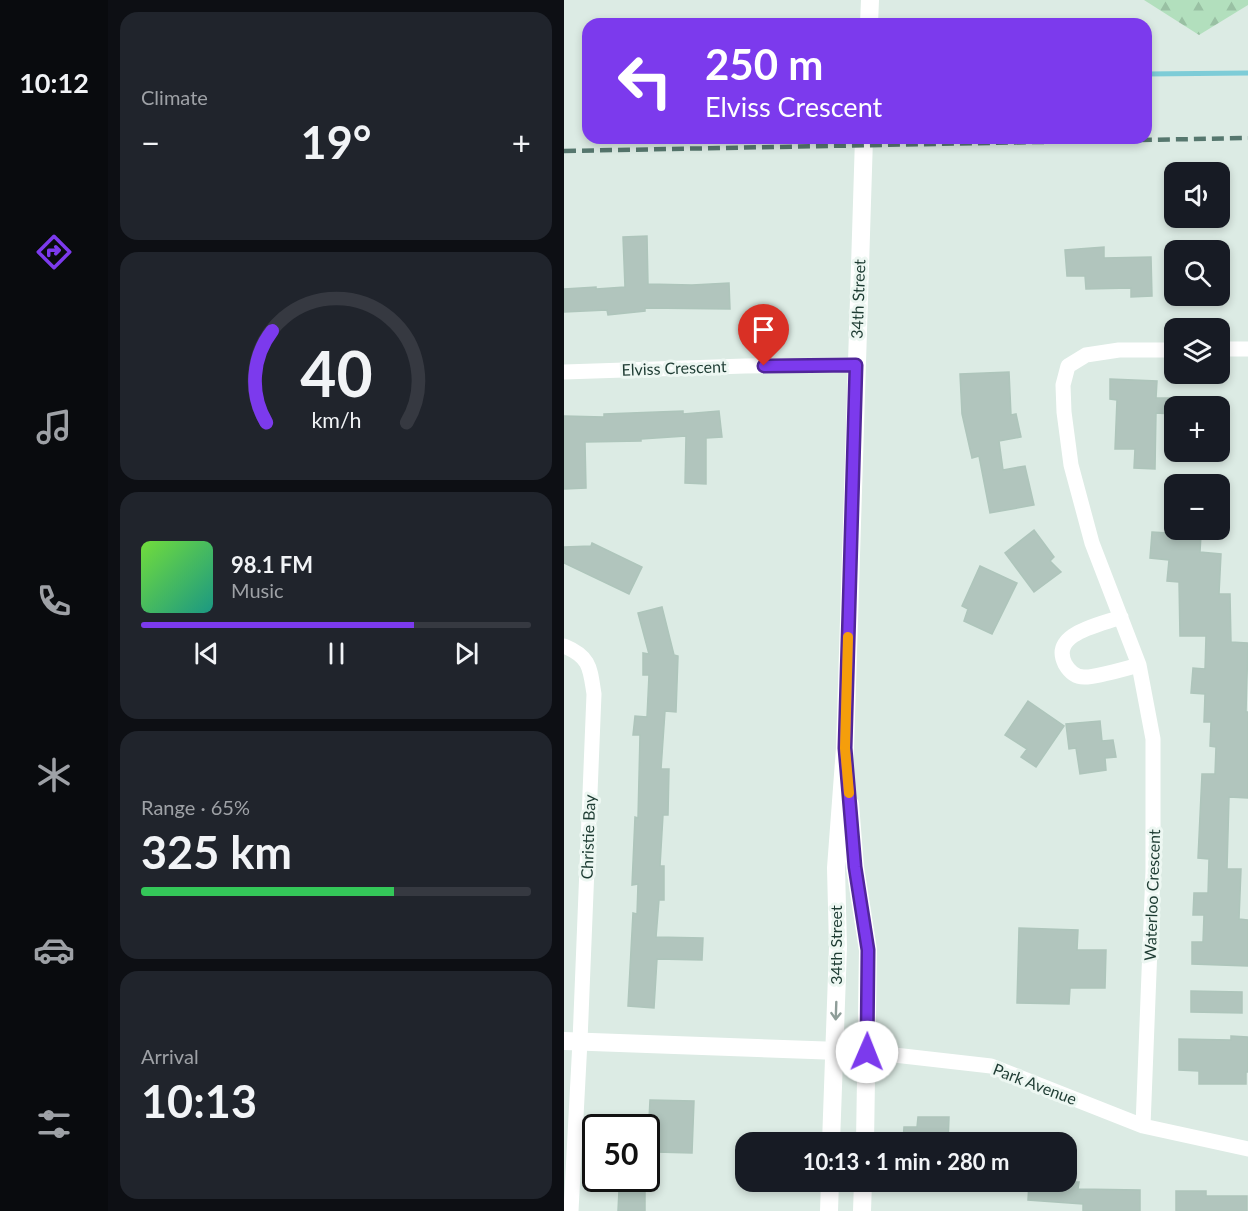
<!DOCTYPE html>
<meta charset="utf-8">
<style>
:root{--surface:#171b24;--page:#20242c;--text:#f1f3f6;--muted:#9ea1a6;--line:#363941;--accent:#7c3aed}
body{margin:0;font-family:Lato,sans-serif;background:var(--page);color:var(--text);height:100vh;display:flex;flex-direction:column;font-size:22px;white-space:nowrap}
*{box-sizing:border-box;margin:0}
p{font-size:20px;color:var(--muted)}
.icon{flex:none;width:33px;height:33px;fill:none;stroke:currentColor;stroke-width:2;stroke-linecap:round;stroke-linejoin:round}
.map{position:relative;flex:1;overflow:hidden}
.panel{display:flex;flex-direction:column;gap:12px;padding:12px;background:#0d0f14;width:456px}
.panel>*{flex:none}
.banner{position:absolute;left:18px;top:18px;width:570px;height:126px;border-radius:18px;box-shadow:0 3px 9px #0003;background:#7c3aed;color:#fff;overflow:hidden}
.tools{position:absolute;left:600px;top:162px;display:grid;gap:12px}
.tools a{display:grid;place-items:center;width:66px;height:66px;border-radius:12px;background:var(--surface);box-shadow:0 3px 9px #0003;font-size:30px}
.speed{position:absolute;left:18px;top:1114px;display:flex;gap:12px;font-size:30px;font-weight:700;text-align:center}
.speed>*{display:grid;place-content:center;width:78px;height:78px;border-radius:50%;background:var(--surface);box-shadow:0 3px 9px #0003;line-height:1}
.speed .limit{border:3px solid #111;border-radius:9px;background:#fff;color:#111}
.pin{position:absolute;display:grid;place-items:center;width:51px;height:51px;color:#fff;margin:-62px -26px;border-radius:50% 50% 50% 0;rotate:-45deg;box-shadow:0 0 6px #0007}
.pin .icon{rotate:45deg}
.me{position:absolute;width:66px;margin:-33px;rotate:1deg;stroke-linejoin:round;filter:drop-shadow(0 0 4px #0008)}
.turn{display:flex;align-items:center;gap:21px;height:126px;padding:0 24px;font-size:27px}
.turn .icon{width:78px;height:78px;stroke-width:2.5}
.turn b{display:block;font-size:42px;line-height:51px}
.big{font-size:45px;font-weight:700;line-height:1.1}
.panel .card{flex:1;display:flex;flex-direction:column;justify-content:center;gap:9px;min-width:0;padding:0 21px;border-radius:18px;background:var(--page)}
.panel .dial{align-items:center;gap:0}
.dial svg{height:156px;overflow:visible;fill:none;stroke:var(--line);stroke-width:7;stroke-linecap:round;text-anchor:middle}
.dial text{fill:var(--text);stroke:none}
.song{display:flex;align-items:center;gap:18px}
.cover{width:72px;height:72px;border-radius:9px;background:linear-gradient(135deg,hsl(100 70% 55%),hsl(170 70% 35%))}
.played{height:6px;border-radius:3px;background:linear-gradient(90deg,var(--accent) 70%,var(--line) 70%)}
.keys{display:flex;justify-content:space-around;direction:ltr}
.heat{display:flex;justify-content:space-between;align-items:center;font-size:33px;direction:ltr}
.charge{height:9px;border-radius:4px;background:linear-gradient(90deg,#34c759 65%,var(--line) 0)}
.trip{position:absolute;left:171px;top:1132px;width:342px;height:60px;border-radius:18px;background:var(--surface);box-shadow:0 3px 9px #0003;font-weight:700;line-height:60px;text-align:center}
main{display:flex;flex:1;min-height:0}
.tab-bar{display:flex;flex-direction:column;width:108px;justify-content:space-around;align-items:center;background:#090b0e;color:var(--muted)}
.tab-bar .icon{width:42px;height:42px}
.tab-bar .on{color:var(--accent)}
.tab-bar b{font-size:27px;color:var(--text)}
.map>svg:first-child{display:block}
.forest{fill:url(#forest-firs)}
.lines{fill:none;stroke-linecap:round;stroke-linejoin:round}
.stream{stroke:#7dccd7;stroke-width:5}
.building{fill:#b1c5bd;stroke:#aec5bb;stroke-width:1.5}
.street{stroke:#fff;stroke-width:15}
.secondary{stroke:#fff;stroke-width:18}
.rail{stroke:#56776e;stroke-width:4.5;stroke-dasharray:12 6;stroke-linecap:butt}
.oneway{stroke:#8e9d98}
.route-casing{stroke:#51269a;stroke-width:15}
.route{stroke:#7c3aed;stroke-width:10}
.slow{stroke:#f59e0b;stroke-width:10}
.labels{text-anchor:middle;stroke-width:6;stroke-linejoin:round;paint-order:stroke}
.street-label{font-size:16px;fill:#1d3b32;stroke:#edf7f2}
</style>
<main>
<nav class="tab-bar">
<b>10:12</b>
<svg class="icon on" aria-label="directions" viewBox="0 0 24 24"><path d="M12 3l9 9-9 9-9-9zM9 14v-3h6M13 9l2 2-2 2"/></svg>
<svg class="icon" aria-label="music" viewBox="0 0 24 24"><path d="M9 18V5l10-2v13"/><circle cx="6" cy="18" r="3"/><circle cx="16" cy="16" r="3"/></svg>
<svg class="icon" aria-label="phone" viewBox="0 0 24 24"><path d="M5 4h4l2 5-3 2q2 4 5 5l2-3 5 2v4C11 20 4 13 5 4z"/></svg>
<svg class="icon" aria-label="climate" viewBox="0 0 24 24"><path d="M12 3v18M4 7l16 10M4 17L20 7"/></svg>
<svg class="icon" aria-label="car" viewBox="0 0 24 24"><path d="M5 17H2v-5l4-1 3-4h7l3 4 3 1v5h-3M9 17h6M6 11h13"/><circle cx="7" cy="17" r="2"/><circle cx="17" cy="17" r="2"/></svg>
<svg class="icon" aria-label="filters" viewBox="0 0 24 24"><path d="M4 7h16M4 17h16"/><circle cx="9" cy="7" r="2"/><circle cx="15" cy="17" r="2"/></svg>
</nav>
<section class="panel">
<div class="card"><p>Climate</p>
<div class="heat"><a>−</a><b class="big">19°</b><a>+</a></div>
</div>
<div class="card dial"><svg viewBox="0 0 100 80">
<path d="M14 69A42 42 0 1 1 86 69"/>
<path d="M14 69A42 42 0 0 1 17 22" stroke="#7c3aed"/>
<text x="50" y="56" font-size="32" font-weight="700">40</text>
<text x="50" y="72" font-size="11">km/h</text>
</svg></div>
<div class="card">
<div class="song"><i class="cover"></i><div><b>98.1 FM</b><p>Music</p></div></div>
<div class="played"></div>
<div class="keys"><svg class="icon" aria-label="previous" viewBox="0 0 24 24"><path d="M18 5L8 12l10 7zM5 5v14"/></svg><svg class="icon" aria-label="pause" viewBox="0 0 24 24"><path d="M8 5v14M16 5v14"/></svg><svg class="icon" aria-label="next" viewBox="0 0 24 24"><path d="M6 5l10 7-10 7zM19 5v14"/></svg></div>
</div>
<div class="card"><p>Range · 65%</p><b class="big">325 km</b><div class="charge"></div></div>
<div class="card"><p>Arrival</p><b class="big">10:13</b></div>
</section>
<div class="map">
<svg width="684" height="1211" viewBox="0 0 684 1211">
<defs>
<pattern id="forest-firs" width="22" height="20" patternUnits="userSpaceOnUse" patternTransform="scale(1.5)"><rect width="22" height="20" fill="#b2dfbd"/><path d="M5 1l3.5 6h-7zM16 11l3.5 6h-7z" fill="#99c0a3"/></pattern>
</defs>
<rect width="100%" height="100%" fill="#dcebe4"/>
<!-- forest -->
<path class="forest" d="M580,0H684V5L635,35Z"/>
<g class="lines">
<!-- stream -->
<path class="stream" d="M582,74L684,73"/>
</g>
<!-- building -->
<path class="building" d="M83,236L84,284L128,285L165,283L166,309L81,308V311L44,315L43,310L0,312V289L32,287V289L61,287L59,237Z
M540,247V258L587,257L588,296L567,297V288L522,289L521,276H503L501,250Z
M445,372L447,415L452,414L457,437L435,441L439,470L461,466L470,505L426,513L415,456L408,458L398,414L396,374Z
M546,379L593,381L592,398H609L608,414L592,413L591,469L570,468L571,449H551L553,400L546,399Z
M119,411V414L155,411L158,437L142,438V484L121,483L122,436L77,439V441L21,442L22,488L0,489V416L40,417V414Z
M470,530L490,557L486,561L497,572L470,592L441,553Z
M588,532L637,535L636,552L657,554L655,594H666L667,642L684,643L682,712H684V798L665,797L663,869H677L675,919L684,920V966L628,964V942H639L640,915H629L630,893H644L645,859L634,858L638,774H651L652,747L646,746L647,722H640L641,694L627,693L629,668L641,669L642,636H616L615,582L603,581L605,560L586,558Z
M28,543L78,567L65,594L0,563V547L27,546Z
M416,566L453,583L428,634L400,621L404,609L398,606Z
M98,607L110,655L114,656L112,712L101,711L97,769H105L104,815H99L96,866H100V900H95L92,937L139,938L138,960L93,959L90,1008L64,1006L69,913L73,914L74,884L68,885L71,817L74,818L76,735H69L71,716L83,717L85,675H79V653L85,654L74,613Z
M464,701L500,726L472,767L457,757L463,749L441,735Z
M536,721L538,741L549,740L552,757L541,758L542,770L516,774L512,748L505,749L502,724Z
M455,928L514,930L513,950H542L541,988H506L505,1004L453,1003Z
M627,991L678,992V1013L627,1012Z
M667,1036L684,1037V1072H682V1084H635V1071L615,1070V1039L667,1040Z
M86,1100L130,1101L128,1153L92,1152L94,1120L85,1119Z
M354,1117H385L384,1143H339L340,1127H353Z
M465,1182H515L514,1189L576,1190V1211H519V1204L464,1200Z
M55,1190H81V1211H54Z
M612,1191H642V1196H683V1211H612Z"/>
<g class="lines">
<!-- street -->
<path class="street" d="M656,349H684
M0,372L181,366L292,365
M557,617C536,625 486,633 501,664C505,671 511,677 520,677C530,678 563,668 575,665
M0,646C27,657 26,669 30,694L16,1041L7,1211
M304,1052L427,1066L579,1126L684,1149
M579,1126L589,871V739L575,665L528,543L507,465L500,412L499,385L504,366L522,355L555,350H610"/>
<!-- secondary -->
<path class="secondary" d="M305,24L306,0
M286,804L291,867L304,950L301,1143
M0,1041L304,1052
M267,1143L274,947L272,868L281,748L300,138
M265,1211L266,1182
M298,1211L299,1182"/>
<!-- rail -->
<path class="rail" d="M0,151L684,138"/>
</g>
<!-- one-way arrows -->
<defs><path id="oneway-shaft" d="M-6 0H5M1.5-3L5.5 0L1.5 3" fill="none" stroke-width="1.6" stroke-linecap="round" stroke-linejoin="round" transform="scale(1.5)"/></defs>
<use class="oneway" href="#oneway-shaft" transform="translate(272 1011) rotate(92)"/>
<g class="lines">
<defs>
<path id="route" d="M200,366L292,365L281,748L291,867L304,950L303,1052"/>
</defs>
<!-- route casing -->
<use href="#route" class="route-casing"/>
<!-- route -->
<use href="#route" class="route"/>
<!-- slow -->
<path class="slow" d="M284,637L281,748L285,793"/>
</g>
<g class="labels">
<!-- street labels -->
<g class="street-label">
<text transform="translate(294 299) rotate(-88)" y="6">34th Street</text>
<text transform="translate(110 368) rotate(-2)" y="6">Elviss Crescent</text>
<text transform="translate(24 837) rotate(-88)" y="6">Christie Bay</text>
<text transform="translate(588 895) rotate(-88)" y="6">Waterloo Crescent</text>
<text transform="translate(272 945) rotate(-90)" y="6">34th Street</text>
<text transform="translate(471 1084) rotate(21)" y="6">Park Avenue</text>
</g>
</g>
</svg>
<div class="tools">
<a><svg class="icon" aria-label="sound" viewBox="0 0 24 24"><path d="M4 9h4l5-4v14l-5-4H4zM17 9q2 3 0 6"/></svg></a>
<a><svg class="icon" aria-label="search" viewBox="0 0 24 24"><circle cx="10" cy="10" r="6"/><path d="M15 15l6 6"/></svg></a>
<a><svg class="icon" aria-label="layers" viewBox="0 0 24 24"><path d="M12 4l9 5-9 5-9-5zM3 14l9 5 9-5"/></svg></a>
<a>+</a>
<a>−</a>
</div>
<div class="speed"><div class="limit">50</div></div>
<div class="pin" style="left:200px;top:366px;background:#d93025"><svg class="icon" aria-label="arrive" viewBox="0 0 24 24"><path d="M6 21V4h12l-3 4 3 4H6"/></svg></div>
<svg class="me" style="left:303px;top:1052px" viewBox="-20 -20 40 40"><circle r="19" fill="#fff"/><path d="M0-13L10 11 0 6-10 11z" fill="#7c3aed"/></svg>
<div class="trip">10:13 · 1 min · 280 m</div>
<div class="banner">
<div class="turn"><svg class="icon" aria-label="left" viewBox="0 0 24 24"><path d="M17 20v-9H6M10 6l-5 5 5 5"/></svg><div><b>250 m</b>Elviss Crescent</div></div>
</div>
</div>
</main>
